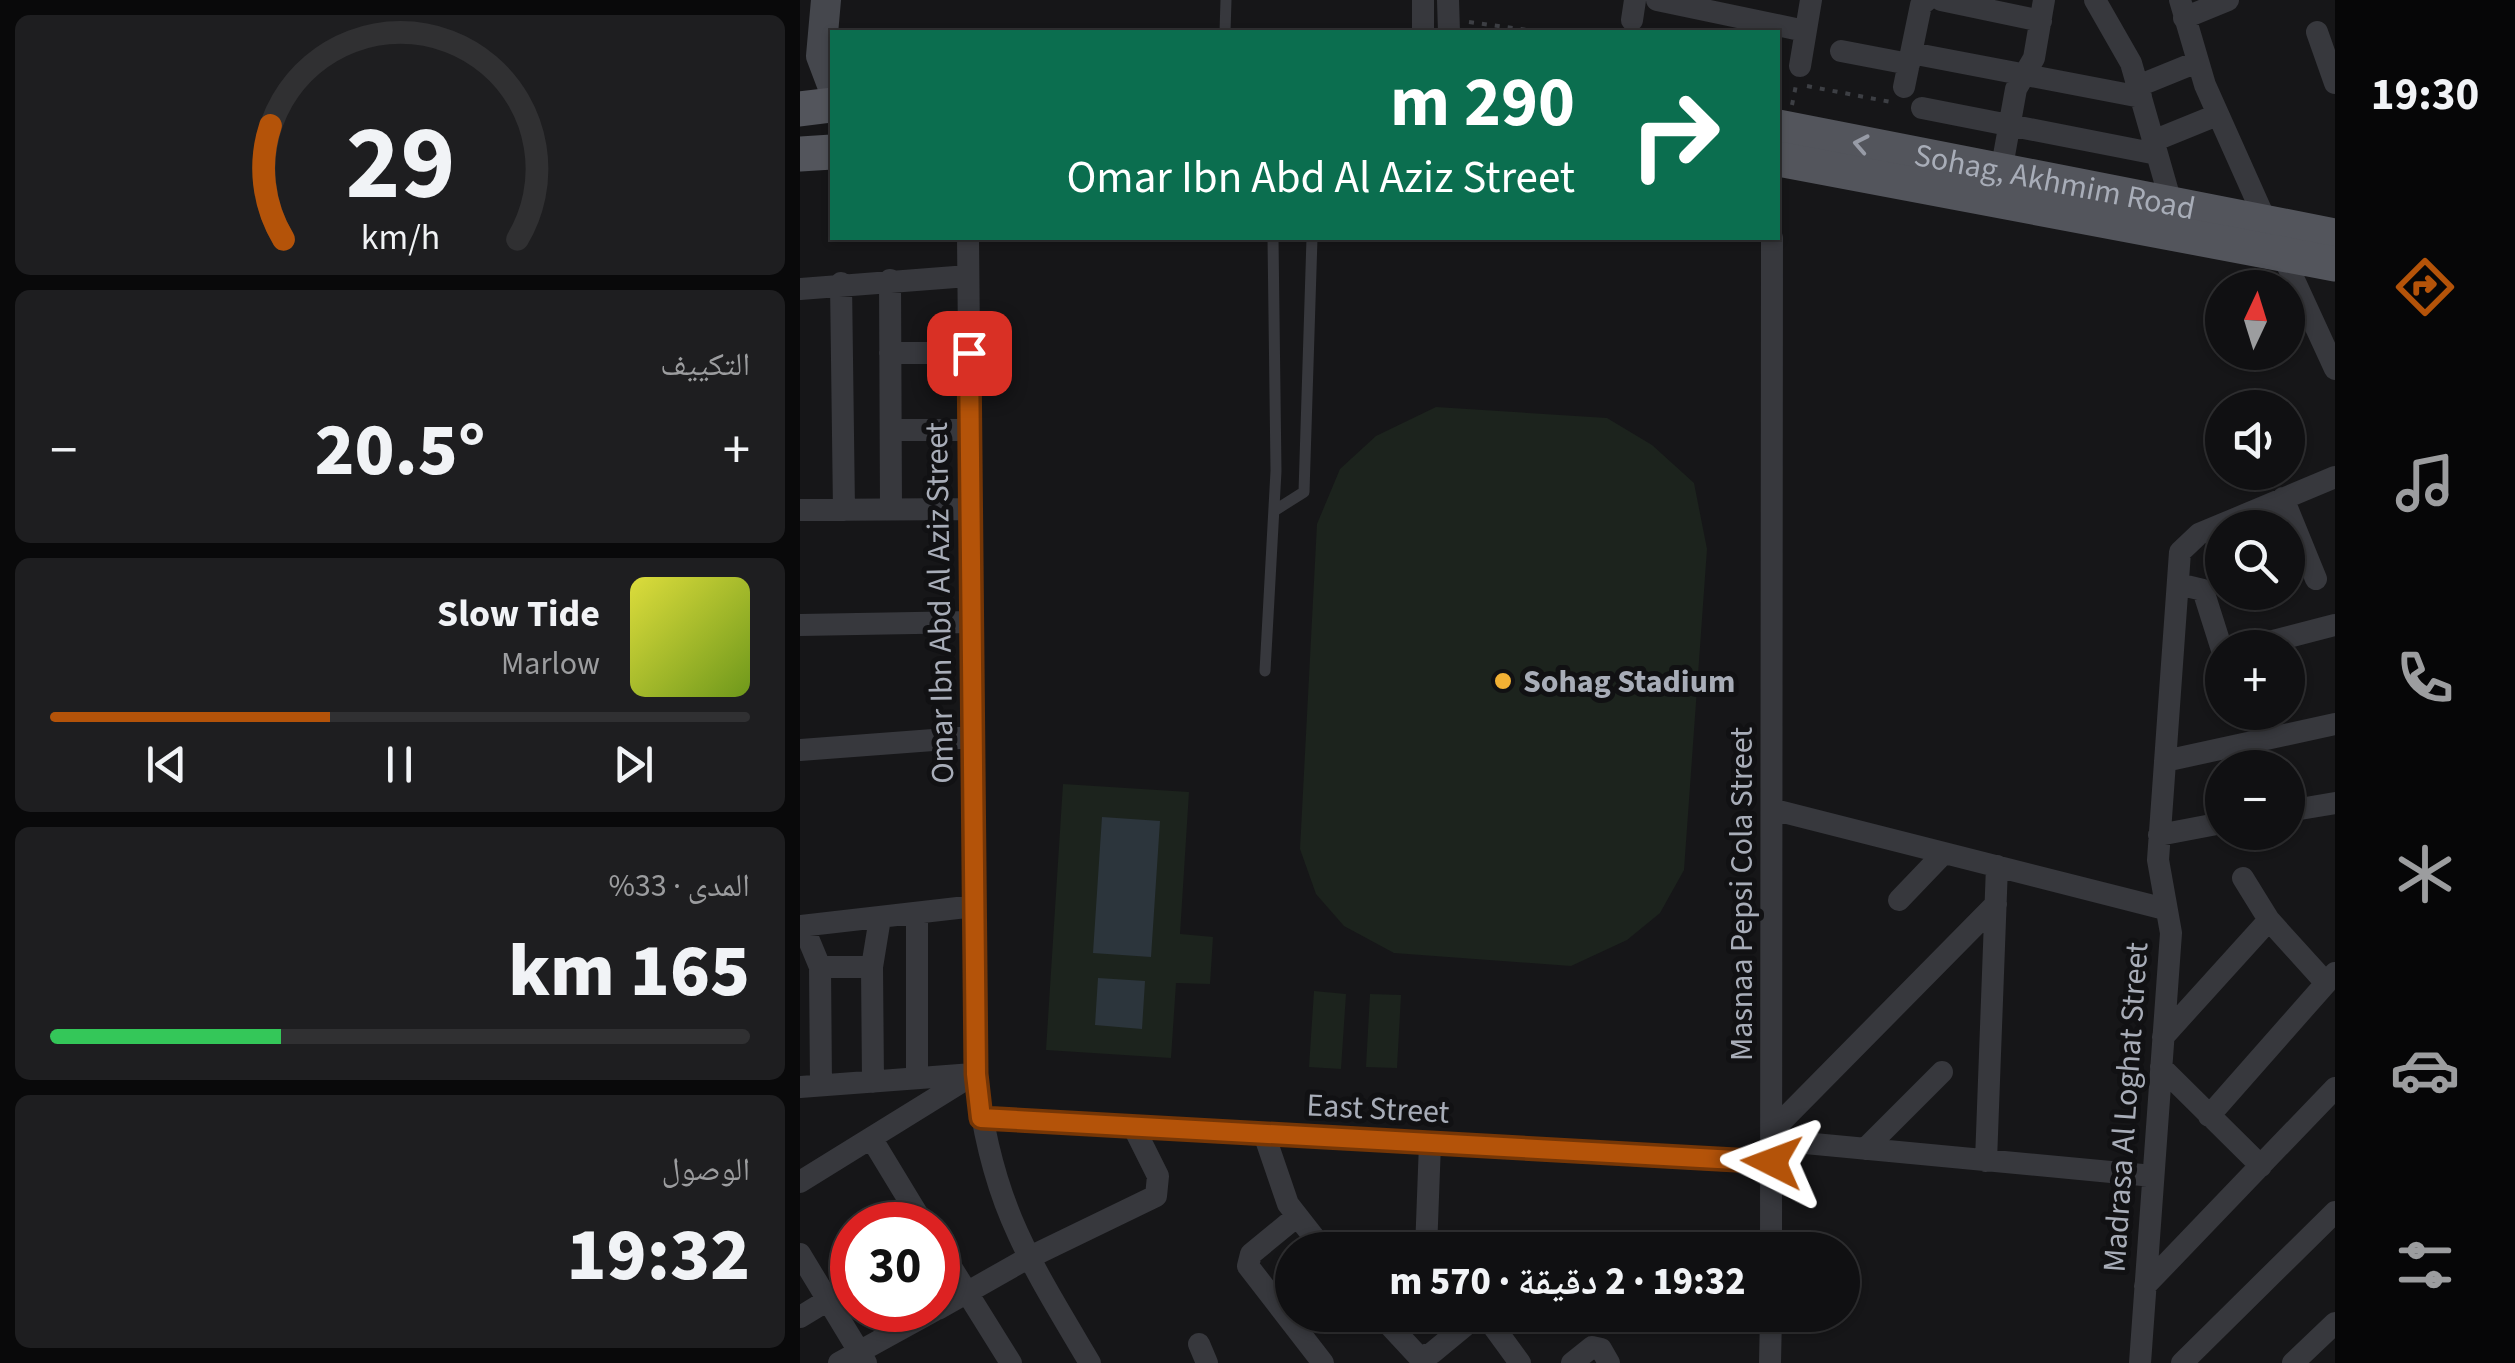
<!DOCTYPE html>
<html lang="ar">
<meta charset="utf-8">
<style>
:root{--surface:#101012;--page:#1e1e20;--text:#f1f3f6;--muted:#9c9d9f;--line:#303032;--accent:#b45309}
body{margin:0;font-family:"Source Sans 3","Noto Naskh Arabic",sans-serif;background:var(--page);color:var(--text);direction:rtl;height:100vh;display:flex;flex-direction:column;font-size:38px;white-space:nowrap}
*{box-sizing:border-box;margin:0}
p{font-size:32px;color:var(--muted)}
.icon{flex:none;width:55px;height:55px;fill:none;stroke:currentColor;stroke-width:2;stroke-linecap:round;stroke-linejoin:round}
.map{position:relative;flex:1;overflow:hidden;direction:ltr}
.details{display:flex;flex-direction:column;gap:15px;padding:15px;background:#09090a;width:800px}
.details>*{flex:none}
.hud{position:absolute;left:30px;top:30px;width:950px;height:210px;border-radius:0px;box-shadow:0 2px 8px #0004,0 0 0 2px var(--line);direction:rtl;background:#0b6e4f;color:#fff;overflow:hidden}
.needle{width:65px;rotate:4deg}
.tools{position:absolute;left:1405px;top:270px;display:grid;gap:20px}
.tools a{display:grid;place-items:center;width:100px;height:100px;border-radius:50%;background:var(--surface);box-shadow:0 2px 8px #0004,0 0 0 2px var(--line);font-size:50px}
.speed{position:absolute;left:30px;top:1202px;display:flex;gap:20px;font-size:50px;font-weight:700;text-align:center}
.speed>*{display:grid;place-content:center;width:130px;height:130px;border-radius:50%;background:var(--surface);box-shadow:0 2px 8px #0004,0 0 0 2px var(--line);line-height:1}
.speed .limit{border:15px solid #d22;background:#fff;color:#111}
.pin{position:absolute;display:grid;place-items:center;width:85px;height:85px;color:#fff;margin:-42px;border-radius:20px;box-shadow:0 5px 15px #0006}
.me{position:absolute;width:110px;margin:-55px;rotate:273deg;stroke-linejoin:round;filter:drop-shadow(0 0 8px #0008)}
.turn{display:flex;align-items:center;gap:35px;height:210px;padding:0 40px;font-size:45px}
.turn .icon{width:130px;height:130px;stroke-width:2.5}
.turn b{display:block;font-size:70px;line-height:85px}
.big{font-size:75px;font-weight:800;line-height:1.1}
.details .tile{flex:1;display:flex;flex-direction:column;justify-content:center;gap:15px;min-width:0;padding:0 35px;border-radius:15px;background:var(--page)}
.details .dial{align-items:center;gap:0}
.dial svg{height:260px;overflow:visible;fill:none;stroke:var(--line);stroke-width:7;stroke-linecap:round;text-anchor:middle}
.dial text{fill:var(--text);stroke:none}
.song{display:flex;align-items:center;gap:30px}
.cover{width:120px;height:120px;border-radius:15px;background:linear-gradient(135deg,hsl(60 70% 55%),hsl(80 70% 35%))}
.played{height:10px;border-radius:5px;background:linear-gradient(90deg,var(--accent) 40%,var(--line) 40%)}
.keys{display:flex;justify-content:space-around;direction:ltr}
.heat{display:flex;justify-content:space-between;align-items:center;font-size:55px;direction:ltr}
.charge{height:15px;border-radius:8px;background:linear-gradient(90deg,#34c759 33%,var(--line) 0)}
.trip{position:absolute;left:475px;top:1232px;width:585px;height:100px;border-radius:50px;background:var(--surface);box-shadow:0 2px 8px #0004,0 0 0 2px var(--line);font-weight:800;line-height:100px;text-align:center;direction:rtl}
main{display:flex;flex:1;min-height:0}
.dock{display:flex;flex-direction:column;width:180px;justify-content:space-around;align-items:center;background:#060607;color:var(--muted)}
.dock .icon{width:70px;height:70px}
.dock .active{color:var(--accent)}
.dock b{font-size:45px;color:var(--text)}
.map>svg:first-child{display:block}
.green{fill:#1c231d}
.water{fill:#2c353c}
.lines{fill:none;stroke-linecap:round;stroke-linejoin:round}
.path{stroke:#3d3f44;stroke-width:4;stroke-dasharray:5 8;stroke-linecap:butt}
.lane{stroke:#37383d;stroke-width:11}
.street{stroke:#37383d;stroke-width:22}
.secondary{stroke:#45474d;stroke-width:30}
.primary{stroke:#53555c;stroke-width:35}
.oneway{stroke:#979ba6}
.route-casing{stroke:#753606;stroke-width:25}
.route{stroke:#b45309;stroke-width:18}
.poi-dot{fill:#f2b134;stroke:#111113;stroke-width:4}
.labels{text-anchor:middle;stroke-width:10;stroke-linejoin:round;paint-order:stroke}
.street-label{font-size:32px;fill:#a8adb8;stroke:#111113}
.poi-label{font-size:32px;font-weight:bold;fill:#a8adb8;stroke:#111113;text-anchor:start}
</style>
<main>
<nav class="dock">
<b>19:30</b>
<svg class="icon active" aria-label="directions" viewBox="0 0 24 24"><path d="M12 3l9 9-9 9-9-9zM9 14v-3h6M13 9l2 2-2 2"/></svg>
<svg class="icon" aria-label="music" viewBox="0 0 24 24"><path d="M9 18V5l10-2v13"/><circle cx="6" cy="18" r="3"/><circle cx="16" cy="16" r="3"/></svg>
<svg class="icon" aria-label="phone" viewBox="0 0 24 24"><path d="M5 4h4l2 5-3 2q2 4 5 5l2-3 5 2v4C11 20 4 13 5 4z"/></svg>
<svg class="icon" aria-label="climate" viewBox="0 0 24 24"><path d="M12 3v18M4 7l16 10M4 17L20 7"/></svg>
<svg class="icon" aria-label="car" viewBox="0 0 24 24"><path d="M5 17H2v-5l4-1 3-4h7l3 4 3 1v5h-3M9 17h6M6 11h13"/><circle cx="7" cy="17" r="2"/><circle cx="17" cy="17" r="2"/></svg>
<svg class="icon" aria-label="filters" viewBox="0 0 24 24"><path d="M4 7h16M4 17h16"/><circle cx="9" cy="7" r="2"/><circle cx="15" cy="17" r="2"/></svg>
</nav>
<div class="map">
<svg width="1535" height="1363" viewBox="0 0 1535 1363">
<rect width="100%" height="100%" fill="#161618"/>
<!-- green -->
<path class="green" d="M636,407L807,418L852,445L894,483L907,549L884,870L860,913L827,940L771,966L594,953L544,926L516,894L500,849L517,524L540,469L576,436Z
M263,784L389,792L380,934L413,937L410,984L376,983L371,1058L246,1050Z
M514,991L546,994L541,1069L509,1067Z
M570,994L601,995L597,1068L566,1067Z"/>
<!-- water -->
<path class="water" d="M302,817L360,821L351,957L293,953Z
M298,978L345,981L342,1029L295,1025Z"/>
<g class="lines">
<!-- path -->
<path class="path" d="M669,22L742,32
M1007,86L1091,102
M992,105L996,85"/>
<!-- lane -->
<path class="lane" d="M425,32L426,0
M474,511L504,492L512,238
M465,671L476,471L473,238"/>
<!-- street -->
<path class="street" d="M623,0V32
M648,0L649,32
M857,0L1005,31
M1141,0L1241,21
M1295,0L1331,63L1372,206
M1380,0L1405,85L1468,226
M1384,18L1428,0
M832,20L835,0
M1517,32L1535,83
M1041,51L1109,64
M1111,53L1341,97
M1000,66L1011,0
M1338,86L1397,62
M1104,87L1121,5L1127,0
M1122,108L1357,154
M1353,141L1417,115
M1201,172L1216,89L1234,58L1244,0
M168,238L176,1073C190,1201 227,1257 290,1363
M1484,258L1535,369
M90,280L91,509
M41,283L44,510
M0,289L168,276
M90,353H169
M91,430H170
M1483,498L1516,579
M0,510L171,509
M1378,584L1403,590L1422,650
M0,625L172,622
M1446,648L1535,625
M0,750L173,737
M1365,761L1535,724
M975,810L1365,909
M1488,811L1535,803
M1359,835L1422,823
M1443,878L1469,920L1526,983
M1099,900L1144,853
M117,914V1078
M0,926L175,906
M3,926L20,967L21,1085
M20,967H72
M1363,1037L1469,920
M1361,1067L1461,1166
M73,1082L72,967L80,918
M0,1087L173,1074
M1409,1116L1535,973
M181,1118L972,1163
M972,1131L1196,904
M464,1134L488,1204L524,1250
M972,1140L1353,1176
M73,1141L124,1225
M1065,1149L1142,1072
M1186,1161L1197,866
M0,1182L176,1073
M496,1217L451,1254L448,1266L523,1363
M138,1246L211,1363
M626,1250L630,1143
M971,1250L972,238
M0,1254L66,1363
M1345,1286L1535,1088
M138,1309L226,1259L356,1196L358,1176L333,1126
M580,1315L619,1357L632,1353L678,1315
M685,1315L720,1363
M0,1317L28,1300
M399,1344L407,1363
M39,1363L135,1310
M772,1363L792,1347L801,1349L809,1363
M970,1363L971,1315
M1340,1363L1371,933L1358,860L1380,552L1399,534L1535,477
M1382,1363L1535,1212
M1493,1363L1535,1323"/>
<!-- secondary -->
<path class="secondary" d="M26,0L21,56L32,85"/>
<!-- primary -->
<g class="primary">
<path d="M0,109L32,105"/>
<path id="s1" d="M978,127L1535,236"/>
<path d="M0,154L32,152"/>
<path d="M978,159L1535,264"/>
</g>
</g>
<!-- one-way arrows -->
<defs><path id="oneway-chevron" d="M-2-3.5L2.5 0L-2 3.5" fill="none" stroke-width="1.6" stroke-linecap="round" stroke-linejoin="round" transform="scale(2.5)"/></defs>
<use class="oneway" href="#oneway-chevron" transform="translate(1061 144) rotate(-169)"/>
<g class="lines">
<defs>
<path id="route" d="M169,353L176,1074L181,1118L972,1162"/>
</defs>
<!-- route casing -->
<use href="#route" class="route-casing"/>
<!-- route -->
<use href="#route" class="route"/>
</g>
<!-- markers -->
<circle class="poi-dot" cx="703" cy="681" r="10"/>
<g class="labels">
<!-- street labels -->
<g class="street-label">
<text dy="11" stroke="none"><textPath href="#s1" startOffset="282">Sohag, Akhmim Road</textPath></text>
<text transform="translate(139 603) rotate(-91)" y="11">Omar Ibn Abd Al Aziz Street</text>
<text transform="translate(941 894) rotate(-90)" y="11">Masnaa Pepsi Cola Street</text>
<text transform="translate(1325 1107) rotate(-86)" y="11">Madrasa Al Loghat Street</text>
<text transform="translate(578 1108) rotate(3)" y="11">East Street</text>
</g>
<!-- poi labels -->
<g class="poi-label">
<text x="723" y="692">Sohag Stadium</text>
</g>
</g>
</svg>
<div class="tools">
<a><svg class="needle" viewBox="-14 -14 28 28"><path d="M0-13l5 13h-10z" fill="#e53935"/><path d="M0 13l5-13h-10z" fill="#9c9d9f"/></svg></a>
<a><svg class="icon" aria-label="sound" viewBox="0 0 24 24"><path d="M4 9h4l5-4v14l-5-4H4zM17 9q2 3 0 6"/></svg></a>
<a><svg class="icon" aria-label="search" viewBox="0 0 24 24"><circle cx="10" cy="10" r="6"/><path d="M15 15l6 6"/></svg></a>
<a>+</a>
<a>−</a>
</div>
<div class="speed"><div class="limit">30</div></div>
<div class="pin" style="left:169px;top:353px;background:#d93025"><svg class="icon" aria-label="arrive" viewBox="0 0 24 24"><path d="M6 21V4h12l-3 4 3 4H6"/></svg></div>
<svg class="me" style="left:972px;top:1162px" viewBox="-20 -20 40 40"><path d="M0-17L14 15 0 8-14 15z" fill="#b45309" stroke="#fff" stroke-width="4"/></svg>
<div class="trip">19:32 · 2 دقيقة · 570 m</div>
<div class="hud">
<div class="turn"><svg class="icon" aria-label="right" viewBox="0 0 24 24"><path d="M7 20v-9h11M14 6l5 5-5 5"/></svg><div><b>290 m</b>Omar Ibn Abd Al Aziz Street</div></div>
</div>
</div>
<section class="details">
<div class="tile dial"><svg viewBox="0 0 100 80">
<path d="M14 69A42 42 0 1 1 86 69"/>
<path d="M14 69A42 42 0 0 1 10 34" stroke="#b45309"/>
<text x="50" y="56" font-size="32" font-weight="700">29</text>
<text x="50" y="72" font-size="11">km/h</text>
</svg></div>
<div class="tile"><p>التكييف</p>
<div class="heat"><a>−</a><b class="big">20.5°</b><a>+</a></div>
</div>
<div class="tile">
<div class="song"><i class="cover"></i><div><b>Slow Tide</b><p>Marlow</p></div></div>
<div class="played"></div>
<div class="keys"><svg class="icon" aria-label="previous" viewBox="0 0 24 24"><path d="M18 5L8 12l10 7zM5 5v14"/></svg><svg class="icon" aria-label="pause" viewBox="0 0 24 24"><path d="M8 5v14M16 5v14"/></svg><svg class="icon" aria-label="next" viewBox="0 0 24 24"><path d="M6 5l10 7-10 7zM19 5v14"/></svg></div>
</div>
<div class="tile"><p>المدى · 33%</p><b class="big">165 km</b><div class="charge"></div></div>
<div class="tile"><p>الوصول</p><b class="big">19:32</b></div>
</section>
</main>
